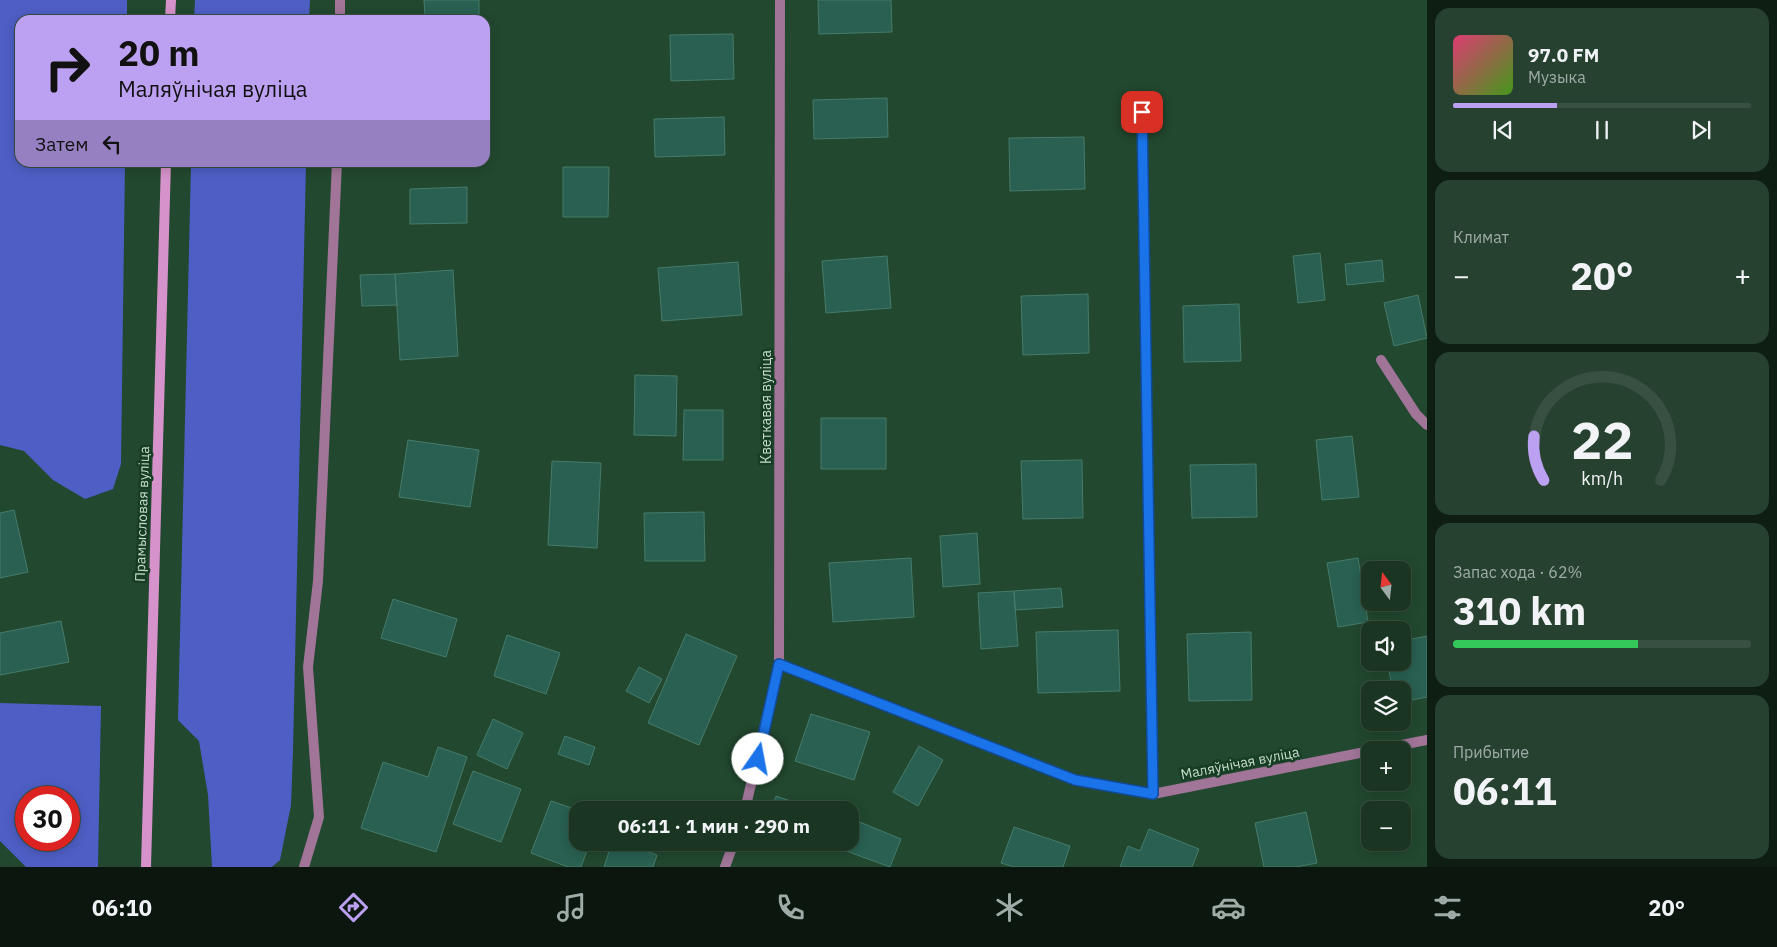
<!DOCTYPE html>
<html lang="ru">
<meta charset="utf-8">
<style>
:root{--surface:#1a3623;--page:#274130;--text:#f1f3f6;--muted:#9faba6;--line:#385041;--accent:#bca0f2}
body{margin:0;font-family:"IBM Plex Sans",sans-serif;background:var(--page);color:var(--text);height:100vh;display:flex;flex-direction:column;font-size:19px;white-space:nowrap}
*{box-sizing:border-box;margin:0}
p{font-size:16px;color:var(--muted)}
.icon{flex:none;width:28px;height:28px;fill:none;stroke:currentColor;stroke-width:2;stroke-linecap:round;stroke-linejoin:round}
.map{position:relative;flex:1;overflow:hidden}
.sheet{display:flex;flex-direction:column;gap:8px;padding:8px;background:#0e1e13;width:350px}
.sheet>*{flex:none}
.guide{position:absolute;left:15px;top:15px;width:475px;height:152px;border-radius:15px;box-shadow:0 2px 12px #0003,0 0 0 1px var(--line);background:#bca0f2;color:#111;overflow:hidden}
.needle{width:32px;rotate:345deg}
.fabs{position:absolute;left:1361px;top:561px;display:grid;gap:10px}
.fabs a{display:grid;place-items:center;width:50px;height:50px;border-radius:10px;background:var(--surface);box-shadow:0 2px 12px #0003,0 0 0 1px var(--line);font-size:25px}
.speed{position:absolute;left:15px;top:786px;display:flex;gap:10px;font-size:25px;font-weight:700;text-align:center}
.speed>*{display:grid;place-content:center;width:65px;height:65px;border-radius:50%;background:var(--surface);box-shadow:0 2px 12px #0003,0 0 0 1px var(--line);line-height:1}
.speed .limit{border:8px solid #d22;background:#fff;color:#111}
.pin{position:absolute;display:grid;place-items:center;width:42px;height:42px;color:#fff;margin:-21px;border-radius:10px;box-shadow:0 2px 8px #0006}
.me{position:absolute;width:55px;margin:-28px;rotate:12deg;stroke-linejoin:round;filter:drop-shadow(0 0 4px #0008)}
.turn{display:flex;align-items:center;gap:18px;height:105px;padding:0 20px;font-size:22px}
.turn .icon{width:65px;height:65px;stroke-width:2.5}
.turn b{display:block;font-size:35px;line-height:42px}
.then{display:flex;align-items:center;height:48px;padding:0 20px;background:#0003;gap:10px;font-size:19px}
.big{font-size:38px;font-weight:700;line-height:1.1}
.sheet .widget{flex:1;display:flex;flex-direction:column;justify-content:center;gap:8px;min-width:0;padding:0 18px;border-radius:15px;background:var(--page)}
.sheet .dial{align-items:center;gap:0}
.dial svg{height:130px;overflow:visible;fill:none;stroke:var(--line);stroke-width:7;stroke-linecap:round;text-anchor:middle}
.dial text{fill:var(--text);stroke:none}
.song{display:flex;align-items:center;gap:15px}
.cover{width:60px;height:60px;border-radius:8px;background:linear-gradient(135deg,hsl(340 70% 55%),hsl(100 70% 35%))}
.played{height:5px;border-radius:2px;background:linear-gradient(90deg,var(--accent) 35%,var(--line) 35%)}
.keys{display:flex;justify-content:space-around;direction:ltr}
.heat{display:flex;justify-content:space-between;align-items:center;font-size:28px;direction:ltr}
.charge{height:8px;border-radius:4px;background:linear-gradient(90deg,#34c759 62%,var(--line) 0)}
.trip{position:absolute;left:569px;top:801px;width:290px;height:50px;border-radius:15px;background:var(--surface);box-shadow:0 2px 12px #0003,0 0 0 1px var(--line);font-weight:700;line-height:50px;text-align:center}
.tab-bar{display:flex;height:80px;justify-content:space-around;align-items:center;background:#0a160e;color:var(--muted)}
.tab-bar .icon{width:35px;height:35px}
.tab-bar .on{color:var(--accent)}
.tab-bar b{font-size:22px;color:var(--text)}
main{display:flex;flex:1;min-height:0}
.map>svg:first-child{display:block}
.forest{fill:#4e5ec5;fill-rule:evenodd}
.building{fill:#296051;stroke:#477b6b}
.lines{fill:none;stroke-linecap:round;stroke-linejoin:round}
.service{stroke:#a07598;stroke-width:10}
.minor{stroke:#a07598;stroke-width:10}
.secondary{stroke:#d692ca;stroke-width:10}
.route-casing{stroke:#114b97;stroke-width:12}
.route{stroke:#1a73e8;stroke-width:9}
.labels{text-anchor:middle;stroke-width:5;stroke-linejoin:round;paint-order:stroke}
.street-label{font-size:14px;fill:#c8ddcd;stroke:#173d25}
</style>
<main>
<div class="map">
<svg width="1427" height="867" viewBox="0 0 1427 867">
<rect width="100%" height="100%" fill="#22482f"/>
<!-- forest -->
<path class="forest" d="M0,0H127V20H20V162L125,163L121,464L113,489L85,499L53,480L24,451L0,445Z
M195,0H310L309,20H194Z
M191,163H306L293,751L291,805L280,860L272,867H212L208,795L199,741L178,720Z
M0,703L101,706L98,867H26L0,841ZM26,798H69V840H26Z"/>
<!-- building -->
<path class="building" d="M424,0H479V15L425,16Z
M818,0H891L892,32L819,34Z
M733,34L734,79L671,81L670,35Z
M887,98L888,137L814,139L813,100Z
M724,117L725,155L655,157L654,119Z
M1084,137L1085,189L1010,191L1009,138Z
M563,167H609L608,217H563Z
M467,187V223L410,224V189Z
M1320,253L1325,300L1298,303L1293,256Z
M887,256L891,308L826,313L822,261Z
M1382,260L1384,281L1347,285L1345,264Z
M738,262L742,315L662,321L658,268Z
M453,270L458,356L400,360L395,274Z
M395,274L397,305L362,306L360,275Z
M1088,294L1089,353L1023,355L1021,296Z
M1418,295L1427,338L1394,346L1384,303Z
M1239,304L1241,361L1184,362L1183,306Z
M635,375L677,376L676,436L634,435Z
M684,410H723V460H683Z
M821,418H886V469H821Z
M1352,436L1359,497L1322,500L1316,440Z
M408,440L479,450L470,507L399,497Z
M1082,460L1083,518L1023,519L1021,461Z
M552,461L601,463L597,548L548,545Z
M1256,464L1257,517L1192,518L1190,465Z
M14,510L28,572L0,578V513Z
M704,512L705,561H645L644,513Z
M977,533L980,584L943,587L940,536Z
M911,558L914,617L833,622L829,563Z
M1358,558L1368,622L1338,627L1327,563Z
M1061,588L1063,607L1015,610L1014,591Z
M1014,591L1018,646L981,649L978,593Z
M393,599L457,619L446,657L381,638Z
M61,621L69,662L0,675V633Z
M1118,630L1120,691L1038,693L1036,632Z
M1251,632L1252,700L1189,701L1187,634Z
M686,634L737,656L699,745L648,723Z
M507,635L560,653L546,694L494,676Z
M1427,636V697L1402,702V690H1393L1387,662H1402V641Z
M639,667L662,679L649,703L626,691Z
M811,714L870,732L854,780L795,761Z
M493,719L523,733L507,769L477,755Z
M565,736L595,747L589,765L558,754Z
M919,746L943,760L918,806L893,792Z
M438,747L467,757L436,852L361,828L383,762L428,777Z
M473,771L521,789L501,842L453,824Z
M776,796L817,810H771Z
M551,801L578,810V842H590L581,867H568L531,853Z
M1306,812L1317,863L1296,867H1264L1255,823Z
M850,818L901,839L890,867L838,848L840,842H850Z
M1014,827L1070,846L1063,867H1014L1001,863Z
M1149,829L1199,849L1192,867H1120L1128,846L1140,851Z
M612,842H621L657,855L653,867H604Z"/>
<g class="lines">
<!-- service -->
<path class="service" d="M1381,360L1416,414L1427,425"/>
<!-- minor -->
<path class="minor" d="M340,20V0
M1142,112L1153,794
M779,664L1075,780L1153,794L1370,751
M1376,750L1427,740
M745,810L779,664L780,0
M304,867L319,817L308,667L318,581L337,162
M725,867L734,842"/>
<!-- secondary -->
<path class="secondary" d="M170,20L171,0
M146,867L166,162"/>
</g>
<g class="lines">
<defs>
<path id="route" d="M758,759L779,664L1075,780L1153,794L1142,112"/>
</defs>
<!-- route casing -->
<use href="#route" class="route-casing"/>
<!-- route -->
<use href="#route" class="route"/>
</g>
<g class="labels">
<!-- street labels -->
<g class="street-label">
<text transform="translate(766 407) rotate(-90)" y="5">Кветкавая вуліца</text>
<text transform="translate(142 514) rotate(-88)" y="5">Прамысловая вуліца</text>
<text transform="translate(1240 763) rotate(-11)" y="5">Маляўнічая вуліца</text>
</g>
</g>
</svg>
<div class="fabs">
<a><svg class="needle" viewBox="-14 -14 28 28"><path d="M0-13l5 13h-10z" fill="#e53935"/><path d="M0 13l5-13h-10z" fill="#9faba6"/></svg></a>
<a><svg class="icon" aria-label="sound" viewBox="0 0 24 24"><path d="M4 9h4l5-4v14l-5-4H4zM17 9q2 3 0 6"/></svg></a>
<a><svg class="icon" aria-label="layers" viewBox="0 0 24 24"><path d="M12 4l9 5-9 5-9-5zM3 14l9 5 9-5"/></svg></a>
<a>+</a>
<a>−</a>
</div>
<div class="speed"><div class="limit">30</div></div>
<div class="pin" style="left:1142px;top:112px;background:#d93025"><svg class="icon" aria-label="arrive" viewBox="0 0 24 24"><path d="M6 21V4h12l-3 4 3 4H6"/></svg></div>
<svg class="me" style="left:758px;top:759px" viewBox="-20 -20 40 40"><circle r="19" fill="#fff"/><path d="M0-13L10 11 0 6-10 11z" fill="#1a73e8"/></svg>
<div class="trip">06:11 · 1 мин · 290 m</div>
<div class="guide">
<div class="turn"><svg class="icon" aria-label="right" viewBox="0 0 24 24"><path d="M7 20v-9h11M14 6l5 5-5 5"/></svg><div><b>20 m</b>Маляўнічая вуліца</div></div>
<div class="then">Затем<svg class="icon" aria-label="left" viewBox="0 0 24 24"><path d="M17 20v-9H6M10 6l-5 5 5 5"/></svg></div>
</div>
</div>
<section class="sheet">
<div class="widget">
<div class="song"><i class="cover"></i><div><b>97.0 FM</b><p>Музыка</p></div></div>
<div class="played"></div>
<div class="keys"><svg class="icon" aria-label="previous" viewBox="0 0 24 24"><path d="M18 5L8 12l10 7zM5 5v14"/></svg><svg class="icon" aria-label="pause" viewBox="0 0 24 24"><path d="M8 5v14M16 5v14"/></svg><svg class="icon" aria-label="next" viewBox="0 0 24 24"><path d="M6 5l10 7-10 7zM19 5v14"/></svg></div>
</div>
<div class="widget"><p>Климат</p>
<div class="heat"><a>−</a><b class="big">20°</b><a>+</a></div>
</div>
<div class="widget dial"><svg viewBox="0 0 100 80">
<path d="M14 69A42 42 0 1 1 86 69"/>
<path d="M14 69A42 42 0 0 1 8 42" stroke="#bca0f2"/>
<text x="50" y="56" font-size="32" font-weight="700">22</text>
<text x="50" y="72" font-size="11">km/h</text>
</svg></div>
<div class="widget"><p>Запас хода · 62%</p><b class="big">310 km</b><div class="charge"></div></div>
<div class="widget"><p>Прибытие</p><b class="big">06:11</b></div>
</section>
</main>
<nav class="tab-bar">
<b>06:10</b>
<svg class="icon on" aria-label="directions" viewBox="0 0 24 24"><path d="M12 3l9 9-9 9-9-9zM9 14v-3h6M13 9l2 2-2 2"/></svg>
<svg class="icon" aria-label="music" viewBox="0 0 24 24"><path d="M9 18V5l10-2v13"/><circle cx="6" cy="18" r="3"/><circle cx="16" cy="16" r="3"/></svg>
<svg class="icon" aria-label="phone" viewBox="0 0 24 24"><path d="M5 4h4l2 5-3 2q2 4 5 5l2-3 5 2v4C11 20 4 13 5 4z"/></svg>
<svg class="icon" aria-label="climate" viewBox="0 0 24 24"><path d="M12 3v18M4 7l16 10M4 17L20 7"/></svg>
<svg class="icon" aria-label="car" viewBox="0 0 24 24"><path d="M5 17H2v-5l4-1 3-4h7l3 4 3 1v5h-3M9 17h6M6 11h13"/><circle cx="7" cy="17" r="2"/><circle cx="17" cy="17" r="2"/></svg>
<svg class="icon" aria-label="filters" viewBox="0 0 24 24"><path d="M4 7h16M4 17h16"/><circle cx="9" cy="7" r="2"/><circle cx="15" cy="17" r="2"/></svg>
<b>20°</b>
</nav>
